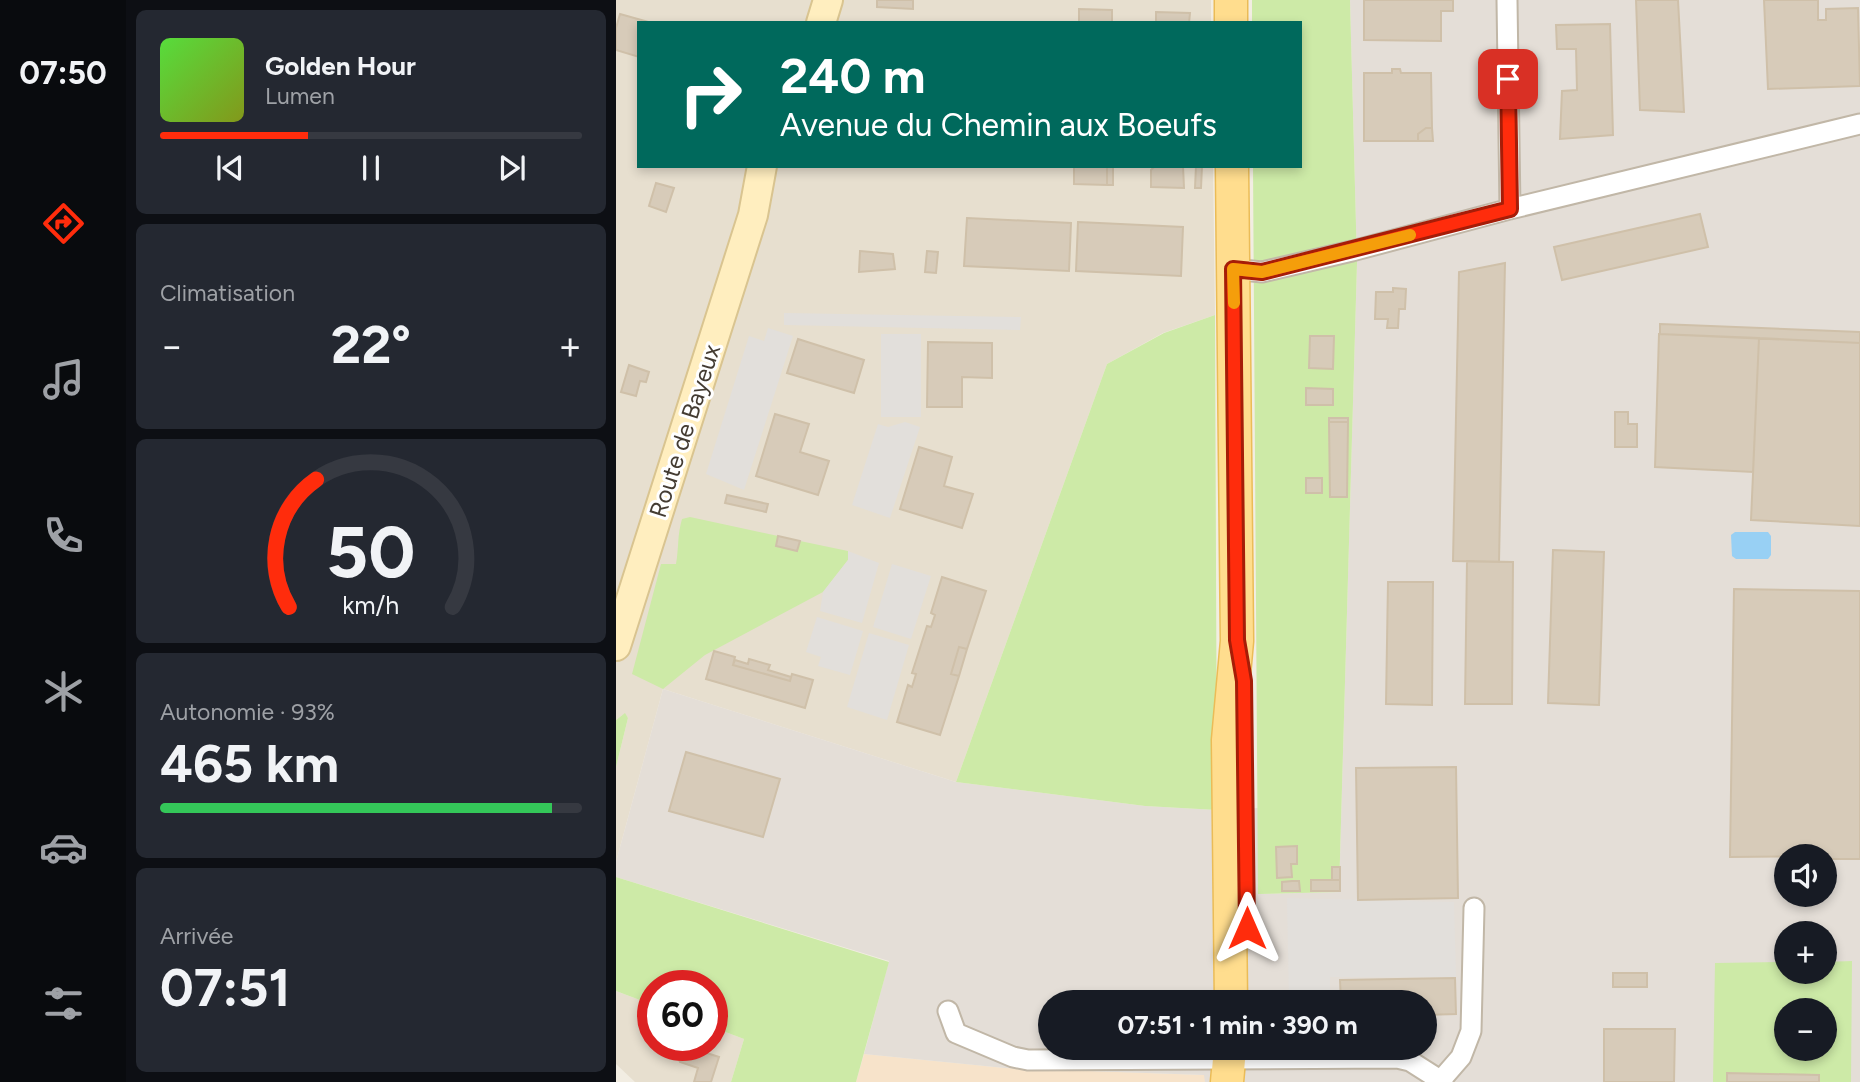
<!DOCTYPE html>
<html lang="fr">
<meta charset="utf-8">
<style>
:root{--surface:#171b24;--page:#242831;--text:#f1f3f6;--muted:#9ea1a6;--line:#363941;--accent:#ff2c0c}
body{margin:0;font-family:Figtree,sans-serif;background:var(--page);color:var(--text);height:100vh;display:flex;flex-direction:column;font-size:26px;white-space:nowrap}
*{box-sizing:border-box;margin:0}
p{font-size:23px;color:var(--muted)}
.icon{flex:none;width:38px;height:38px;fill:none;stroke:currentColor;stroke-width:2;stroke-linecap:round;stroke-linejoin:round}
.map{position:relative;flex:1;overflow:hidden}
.sheet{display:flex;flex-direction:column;gap:10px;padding:10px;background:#0d0f14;width:490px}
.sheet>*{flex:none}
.banner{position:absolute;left:21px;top:21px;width:665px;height:147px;border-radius:0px;box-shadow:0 4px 10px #0003;background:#00695c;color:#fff;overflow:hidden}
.buttons{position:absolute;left:1158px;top:844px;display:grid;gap:14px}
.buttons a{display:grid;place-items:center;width:63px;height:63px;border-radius:50%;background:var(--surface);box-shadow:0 4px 10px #0003;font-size:35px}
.speed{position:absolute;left:21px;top:970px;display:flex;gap:14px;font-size:35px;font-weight:700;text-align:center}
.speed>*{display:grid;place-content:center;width:91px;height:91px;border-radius:50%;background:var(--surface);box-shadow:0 4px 10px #0003;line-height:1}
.speed .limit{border:10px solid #d22;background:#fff;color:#111}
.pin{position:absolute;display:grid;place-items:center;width:60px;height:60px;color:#fff;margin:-30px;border-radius:14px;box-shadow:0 4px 10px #0006}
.me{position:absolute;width:77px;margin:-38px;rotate:0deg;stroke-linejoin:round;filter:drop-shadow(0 0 5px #0008)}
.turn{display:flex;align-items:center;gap:24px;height:147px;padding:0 28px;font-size:32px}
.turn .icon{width:91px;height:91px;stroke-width:2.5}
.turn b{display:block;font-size:49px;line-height:60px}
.big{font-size:52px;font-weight:700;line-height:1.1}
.sheet .card{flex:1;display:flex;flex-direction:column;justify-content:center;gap:10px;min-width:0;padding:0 24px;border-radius:10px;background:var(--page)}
.sheet .dial{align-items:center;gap:0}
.dial svg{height:182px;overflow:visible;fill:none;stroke:var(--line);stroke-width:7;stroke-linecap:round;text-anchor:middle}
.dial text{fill:var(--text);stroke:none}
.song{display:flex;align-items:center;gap:21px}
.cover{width:84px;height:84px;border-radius:10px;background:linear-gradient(135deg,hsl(110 70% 55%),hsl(70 70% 35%))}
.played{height:7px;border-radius:4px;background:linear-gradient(90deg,var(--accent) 35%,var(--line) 35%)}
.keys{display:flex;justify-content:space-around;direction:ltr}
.heat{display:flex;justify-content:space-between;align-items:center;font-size:38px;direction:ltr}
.charge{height:10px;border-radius:5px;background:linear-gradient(90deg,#34c759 93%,var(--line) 0)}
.trip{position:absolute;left:422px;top:990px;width:399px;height:70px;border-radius:35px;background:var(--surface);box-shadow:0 4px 10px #0003;font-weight:700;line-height:70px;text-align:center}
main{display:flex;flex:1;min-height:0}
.tabs{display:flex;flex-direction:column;width:126px;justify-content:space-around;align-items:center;background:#090b0e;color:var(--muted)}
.tabs .icon{width:49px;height:49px}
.tabs .current{color:var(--accent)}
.tabs b{font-size:32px;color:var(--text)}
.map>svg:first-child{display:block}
.residential{fill:#e7dfcf}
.commercial{fill:#f7e3ca}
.industrial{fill:#e4ded7;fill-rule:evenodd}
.green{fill:#cdeaa7;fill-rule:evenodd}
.parking{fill:#e2dfdb}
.water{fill:#98d0f4}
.building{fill:#d7cbb9;stroke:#cfc0a9;stroke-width:2}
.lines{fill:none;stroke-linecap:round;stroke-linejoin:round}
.minor-casing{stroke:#c1b7a7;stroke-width:23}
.secondary-casing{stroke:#d9c490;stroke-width:32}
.primary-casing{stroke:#ebbc57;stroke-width:35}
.minor{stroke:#fff;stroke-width:19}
.secondary{stroke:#ffeebf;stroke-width:28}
.primary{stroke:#ffdd8e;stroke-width:32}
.route-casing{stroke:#a61d08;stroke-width:18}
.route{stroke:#ff2c0c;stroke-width:12}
.slow{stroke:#f59e0b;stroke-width:12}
.labels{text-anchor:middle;stroke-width:6;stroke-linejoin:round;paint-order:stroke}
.street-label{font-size:24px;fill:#443c32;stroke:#fff}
</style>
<main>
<nav class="tabs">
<b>07:50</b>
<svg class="icon current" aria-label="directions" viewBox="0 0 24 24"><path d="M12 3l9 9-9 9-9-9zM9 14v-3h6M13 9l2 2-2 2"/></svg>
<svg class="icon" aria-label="music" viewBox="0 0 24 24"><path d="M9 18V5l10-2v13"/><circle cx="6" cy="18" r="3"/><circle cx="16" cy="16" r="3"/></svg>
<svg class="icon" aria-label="phone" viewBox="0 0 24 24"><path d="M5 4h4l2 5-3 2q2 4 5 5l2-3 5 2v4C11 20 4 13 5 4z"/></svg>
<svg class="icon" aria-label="climate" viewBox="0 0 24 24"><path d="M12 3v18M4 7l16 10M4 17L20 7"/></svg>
<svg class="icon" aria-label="car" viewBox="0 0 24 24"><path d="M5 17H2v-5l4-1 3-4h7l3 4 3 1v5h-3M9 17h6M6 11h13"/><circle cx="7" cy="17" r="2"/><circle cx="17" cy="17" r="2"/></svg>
<svg class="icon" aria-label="filters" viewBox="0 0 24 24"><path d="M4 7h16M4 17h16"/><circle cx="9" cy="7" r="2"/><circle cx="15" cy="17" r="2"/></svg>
</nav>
<section class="sheet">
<div class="card">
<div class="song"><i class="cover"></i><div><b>Golden Hour</b><p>Lumen</p></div></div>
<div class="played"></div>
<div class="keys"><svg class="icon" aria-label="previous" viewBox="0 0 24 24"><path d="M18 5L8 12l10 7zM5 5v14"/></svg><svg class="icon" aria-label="pause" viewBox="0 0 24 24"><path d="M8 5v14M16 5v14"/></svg><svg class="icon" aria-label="next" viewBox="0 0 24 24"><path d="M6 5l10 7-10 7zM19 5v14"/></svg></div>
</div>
<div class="card"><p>Climatisation</p>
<div class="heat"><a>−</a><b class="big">22°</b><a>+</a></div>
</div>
<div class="card dial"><svg viewBox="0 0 100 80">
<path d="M14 69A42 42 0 1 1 86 69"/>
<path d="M14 69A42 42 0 0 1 26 13" stroke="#ff2c0c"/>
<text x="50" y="56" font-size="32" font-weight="700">50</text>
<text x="50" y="72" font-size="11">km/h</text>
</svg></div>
<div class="card"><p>Autonomie · 93%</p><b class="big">465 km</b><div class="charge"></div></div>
<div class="card"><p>Arrivée</p><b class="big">07:51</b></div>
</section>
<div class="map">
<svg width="1244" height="1082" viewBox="0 0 1244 1082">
<rect width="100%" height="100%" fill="#f2ede2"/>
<!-- residential -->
<path class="residential" d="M0,0H595V23H23V166H597L599,315L547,333L491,364L340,782L47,689L0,862V767L12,718L8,714L0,720Z
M0,991L37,1005V1045H96V1027L128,1039L115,1082H19L0,1064Z"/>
<!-- commercial -->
<path class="commercial" d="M248,1054L389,1068L589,1075V1082H240Z"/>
<!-- industrial -->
<path class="industrial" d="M734,0H1244V1082H589L588,1075L389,1068L248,1054L273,961L0,877V862L47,689L340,782L529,806L601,810L642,808V894L723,892L741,263ZM1171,856H1209V894H1171ZM1171,933H1209V971H1171ZM434,1003H808V1048H434ZM1171,1010H1209V1048H1171Z"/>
<!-- green -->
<path class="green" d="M636,0H734L741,263L723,892L642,894L637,166H684V23H636Z
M599,315L601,810L529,806L340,782L491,364L548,333Z
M74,517L162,536L160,546L181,551L184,541L232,551V560L207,592L89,655L47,689L16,674L45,564H60C63,548 61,536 66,519Z
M9,713L12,718L0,767V720Z
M0,877L273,962L240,1082H115L128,1039L96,1027V985H37V1005L0,991Z
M1236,961L1235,1082H1203V1075L1111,1074V1082H1097L1099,963L1171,962V971H1209V962ZM1171,1010H1209V1048H1171Z"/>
<!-- parking -->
<path class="parking" d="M168,313L405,317L404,330L168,325Z
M152,328L177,336L128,490L90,474L133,336L148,341Z
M265,334H305V417H265Z
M289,422L304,427L274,518L236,505L262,424L272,427Z
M232,551L263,563L246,623L204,611L207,592L232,560Z
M276,564L315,576L295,639L257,627Z
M201,617L247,631L234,675L202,666L205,657L190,652Z
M253,633L293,645L271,720L231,707Z
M671,898L838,902L840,977H714V1003H673Z"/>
<!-- water -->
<path class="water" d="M1119,532H1152L1155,536V555L1152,559H1120L1116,556L1115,535Z"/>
<!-- building -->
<path class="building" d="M261,0H297V9L261,7Z
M748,0H837V11H825V41L748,40Z
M1020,0H1062L1068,112L1024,110Z
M1148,0H1202V20H1210V9L1242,8L1244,86L1152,89Z
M463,9L496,10V23H463Z
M540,12L574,13L573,23H540Z
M4,14L36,23H23V57L0,50V28Z
M994,24L997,135L944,139L946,91L961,90L960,49H941L940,25Z
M776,69H784L785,73H815L816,128H810L802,134V141H748V73H776Z
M810,128H816L817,141H802V134Z
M491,166H497V185H491Z
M491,166V185L458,184V167Z
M539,166H567L568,188L535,187V170Z
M580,166H586L585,188H579Z
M40,183L58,188L50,212L33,206Z
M1084,214L1092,247L946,280L938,247Z
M351,218L455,223L453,271L348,266Z
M462,222L567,227L565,276L460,271Z
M244,251L277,254L279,269L243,272Z
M311,251L322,252L320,273L309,272Z
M889,263L883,562L837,561L843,272Z
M777,288L790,289L789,309H783L782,328H771L772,319H759L760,292H777Z
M1044,324L1244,332V343L1044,334Z
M1043,334L1143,338L1137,472L1039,467Z
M694,336H718L717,369L693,368Z
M1143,338L1244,343V526L1135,520Z
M182,339L248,360L238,393L171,373Z
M312,342L376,343V378L346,377V407H311Z
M13,365L33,372L30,382L24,381L20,396L5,392Z
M690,388L717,389V405H690Z
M999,412H1012V424H1021V447H999Z
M159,414L193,424L184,452L213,461L202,495L140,476Z
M713,418H732V422H713Z
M713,422H732L731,497H714Z
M303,447L336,457L328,486L357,494L346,528L284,509Z
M690,478H706V493H690Z
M111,495L152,504L150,512L109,503Z
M162,536L184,541L181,551L160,546Z
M937,550L988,552L983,705L932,703Z
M851,561L897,562L896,704H849Z
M326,577L370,591L351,649L343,647L335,674L343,676L324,735L281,722L292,685L296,687L300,674L296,673L311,626L315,627L319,615L315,613Z
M772,582H817L816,705L770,704Z
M1118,589L1244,591V859H1209V856L1114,857Z
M343,647L351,649L343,676L335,674Z
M98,651L119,657L117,665L174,681L176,674L197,680L189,708L90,679Z
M133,659L154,665L152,670L175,677L174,681L117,665L119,660L132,664Z
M70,752L164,779L147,837L53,811Z
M840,767L842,898L742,900L740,768Z
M681,846V864H675L676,877L661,878L660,847Z
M716,867H724V880H716Z
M695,880H724V891H695Z
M676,881H683L684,891H666V882Z
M997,973H1031V987H997Z
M839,978L840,1014L808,1015V1003H725L724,980Z
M988,1029H1059L1058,1082H988Z
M56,1045H74L75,1048L103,1057L95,1082H78L82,1068L64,1062Z
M1111,1073L1203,1075V1082H1111Z"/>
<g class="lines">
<defs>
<path id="minor" d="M891,0L894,209
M617,269L646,272L736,251L894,209L1244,124
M332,1011L340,1033L397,1057L412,1060L781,1058L794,1061L827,1082
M825,1080L845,1057L855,1031L858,908"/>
<path id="secondary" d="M205,23L212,0
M0,646L137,215L146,166"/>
<path id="primary" d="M615,0V23
M615,1003L612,740L621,641L616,166
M611,1082L614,1048"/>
</defs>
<!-- minor casing -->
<use href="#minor" class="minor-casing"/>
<!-- secondary casing -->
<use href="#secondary" class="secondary-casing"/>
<!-- primary casing -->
<use href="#primary" class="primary-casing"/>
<!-- minor -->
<use href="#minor" class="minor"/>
<!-- secondary -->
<use href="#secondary" class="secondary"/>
<!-- primary -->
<use href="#primary" class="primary"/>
</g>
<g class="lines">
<defs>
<path id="route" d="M631,928L628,681L621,640L617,269L646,272L894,209L892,79"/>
</defs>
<!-- route casing -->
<use href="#route" class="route-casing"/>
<!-- route -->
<use href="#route" class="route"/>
<!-- slow -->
<path class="slow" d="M618,303L617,269L646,272L794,235"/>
</g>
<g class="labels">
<!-- street labels -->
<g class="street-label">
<text transform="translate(69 431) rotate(-72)" y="8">Route de Bayeux</text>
</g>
</g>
</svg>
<div class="buttons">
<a><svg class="icon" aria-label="sound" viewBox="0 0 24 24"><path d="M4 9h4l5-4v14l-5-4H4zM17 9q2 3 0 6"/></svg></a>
<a>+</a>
<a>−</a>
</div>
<div class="speed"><div class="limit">60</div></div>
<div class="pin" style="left:892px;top:79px;background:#d93025"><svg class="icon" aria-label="arrive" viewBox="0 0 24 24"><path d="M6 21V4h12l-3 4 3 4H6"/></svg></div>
<svg class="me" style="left:631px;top:928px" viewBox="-20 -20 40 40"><path d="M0-17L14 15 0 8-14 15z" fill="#ff2c0c" stroke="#fff" stroke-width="4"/></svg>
<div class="trip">07:51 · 1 min · 390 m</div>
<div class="banner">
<div class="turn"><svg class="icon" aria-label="right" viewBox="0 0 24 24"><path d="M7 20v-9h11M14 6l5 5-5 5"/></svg><div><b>240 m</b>Avenue du Chemin aux Boeufs</div></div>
</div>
</div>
</main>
